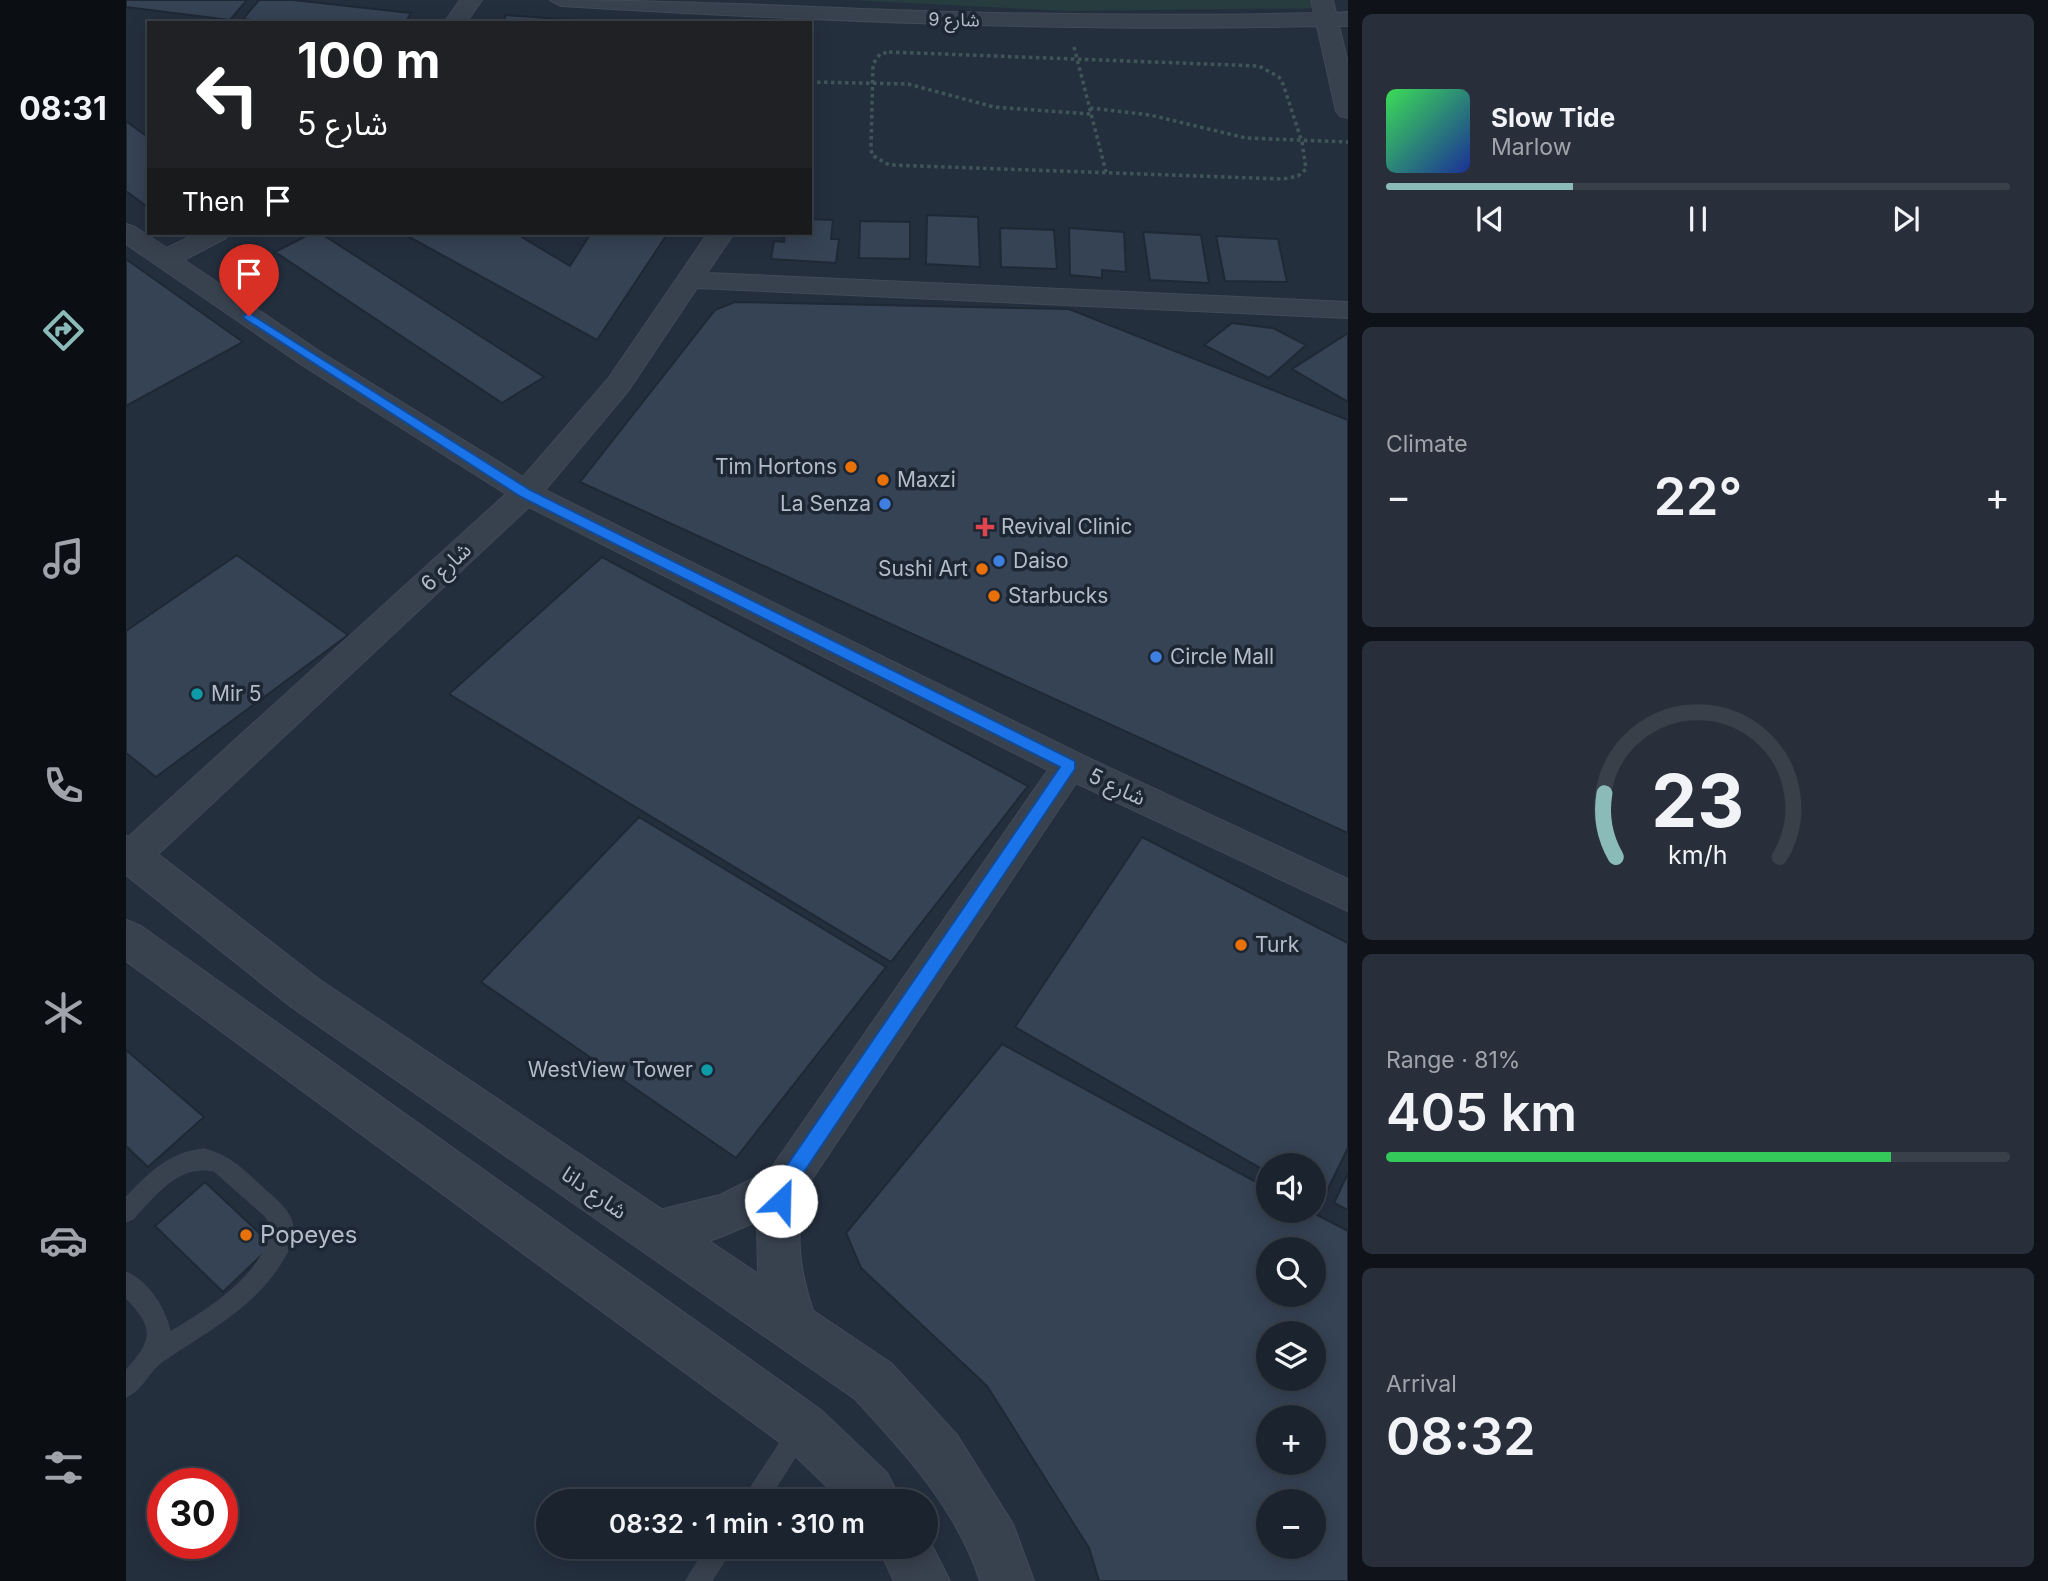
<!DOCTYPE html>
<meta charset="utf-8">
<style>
:root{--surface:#1b232e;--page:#282f3a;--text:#f1f3f6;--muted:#a0a4aa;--line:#39404a;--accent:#8bbbb9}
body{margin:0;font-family:Inter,"Noto Sans Arabic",sans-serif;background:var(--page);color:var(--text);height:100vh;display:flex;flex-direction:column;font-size:26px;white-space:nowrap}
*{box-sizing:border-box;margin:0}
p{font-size:23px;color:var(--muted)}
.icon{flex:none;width:38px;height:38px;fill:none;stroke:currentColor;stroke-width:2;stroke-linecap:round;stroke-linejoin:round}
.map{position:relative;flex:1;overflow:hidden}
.drawer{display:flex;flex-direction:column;gap:14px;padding:14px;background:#0f1319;width:700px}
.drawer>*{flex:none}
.hud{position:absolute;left:21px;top:21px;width:665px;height:214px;border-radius:0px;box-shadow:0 4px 18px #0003,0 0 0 2px var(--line);background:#202124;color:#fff;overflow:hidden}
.buttons{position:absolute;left:1130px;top:1153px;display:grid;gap:14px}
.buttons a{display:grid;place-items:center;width:70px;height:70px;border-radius:50%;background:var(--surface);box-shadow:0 4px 18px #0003,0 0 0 2px var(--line);font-size:35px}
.speed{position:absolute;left:21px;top:1468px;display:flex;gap:14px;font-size:35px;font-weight:700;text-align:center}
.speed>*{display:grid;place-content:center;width:91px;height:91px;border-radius:50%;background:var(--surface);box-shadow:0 4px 18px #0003,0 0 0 2px var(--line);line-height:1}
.speed .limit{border:10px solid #d22;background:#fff;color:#111}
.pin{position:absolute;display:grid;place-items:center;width:60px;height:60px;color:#fff;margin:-72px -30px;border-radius:50% 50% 50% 0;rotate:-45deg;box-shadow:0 0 7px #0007}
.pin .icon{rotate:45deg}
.me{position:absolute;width:77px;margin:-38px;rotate:24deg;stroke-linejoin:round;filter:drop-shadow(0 0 5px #0008)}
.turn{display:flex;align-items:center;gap:24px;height:147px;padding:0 35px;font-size:32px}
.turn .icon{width:91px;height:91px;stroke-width:2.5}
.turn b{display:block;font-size:49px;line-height:60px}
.then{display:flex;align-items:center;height:66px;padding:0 35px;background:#0003;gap:14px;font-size:26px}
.big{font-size:52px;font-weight:600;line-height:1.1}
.drawer .card{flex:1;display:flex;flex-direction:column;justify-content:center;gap:10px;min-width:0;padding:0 24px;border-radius:10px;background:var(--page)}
.drawer .dial{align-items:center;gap:0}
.dial svg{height:182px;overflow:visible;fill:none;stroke:var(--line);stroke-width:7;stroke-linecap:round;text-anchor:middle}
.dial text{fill:var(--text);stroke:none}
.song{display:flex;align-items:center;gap:21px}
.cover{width:84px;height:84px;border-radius:10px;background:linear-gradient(135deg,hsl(130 70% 55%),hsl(230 70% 35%))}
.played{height:7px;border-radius:4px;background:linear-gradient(90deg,var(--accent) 30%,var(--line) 30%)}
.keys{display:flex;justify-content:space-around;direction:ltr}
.heat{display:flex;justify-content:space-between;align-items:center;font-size:38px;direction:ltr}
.charge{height:10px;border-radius:5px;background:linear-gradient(90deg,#34c759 81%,var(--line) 0)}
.trip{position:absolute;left:410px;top:1489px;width:402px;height:70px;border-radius:35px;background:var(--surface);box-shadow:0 4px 18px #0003,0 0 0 2px var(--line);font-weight:600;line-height:70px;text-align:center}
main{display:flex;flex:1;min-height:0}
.tab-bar{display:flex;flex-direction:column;width:126px;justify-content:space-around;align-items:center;background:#0b0e12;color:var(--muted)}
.tab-bar .icon{width:49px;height:49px}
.tab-bar .current{color:var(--accent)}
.tab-bar b{font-size:32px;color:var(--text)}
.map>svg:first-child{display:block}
.green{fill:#263c3f}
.building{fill:#364354;stroke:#1f2835;stroke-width:2;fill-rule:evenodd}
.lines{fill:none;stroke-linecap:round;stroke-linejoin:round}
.service-casing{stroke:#414a57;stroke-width:1}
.minor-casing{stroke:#414a57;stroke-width:2}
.tertiary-casing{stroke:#414a57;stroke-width:2}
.path{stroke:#3f5557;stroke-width:3.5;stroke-dasharray:3.5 3.5;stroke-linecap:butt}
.service{fill:#38414e;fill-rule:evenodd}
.minor{fill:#38414e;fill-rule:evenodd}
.tertiary{fill:#38414e;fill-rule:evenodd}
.route{fill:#1a73e8;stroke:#114b97;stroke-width:2}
.food-dot{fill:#e8710a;stroke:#1d2633;stroke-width:2.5}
.shop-dot{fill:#3f7fe0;stroke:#1d2633;stroke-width:2.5}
.health-dot{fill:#e0444e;stroke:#1d2633;stroke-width:2.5}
.culture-dot{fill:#0f9aa8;stroke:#1d2633;stroke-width:2.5}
.labels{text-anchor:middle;stroke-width:7;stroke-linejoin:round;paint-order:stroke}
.far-street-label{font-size:18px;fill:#b4bcc9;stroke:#1d2633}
.poi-label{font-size:21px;fill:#b4bcc9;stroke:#1d2633;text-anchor:start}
.street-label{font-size:21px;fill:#b4bcc9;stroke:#1d2633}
.near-poi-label{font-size:24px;fill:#b4bcc9;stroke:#1d2633;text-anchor:start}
</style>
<main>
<nav class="tab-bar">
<b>08:31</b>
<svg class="icon current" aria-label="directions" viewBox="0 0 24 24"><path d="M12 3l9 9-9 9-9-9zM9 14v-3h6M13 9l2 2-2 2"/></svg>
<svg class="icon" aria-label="music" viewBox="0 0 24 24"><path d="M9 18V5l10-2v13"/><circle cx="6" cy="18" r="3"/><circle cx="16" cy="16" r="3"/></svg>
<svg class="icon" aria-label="phone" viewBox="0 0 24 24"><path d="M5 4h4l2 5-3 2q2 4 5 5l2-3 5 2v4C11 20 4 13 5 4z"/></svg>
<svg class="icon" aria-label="climate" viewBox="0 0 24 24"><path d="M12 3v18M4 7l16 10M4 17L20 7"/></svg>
<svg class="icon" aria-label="car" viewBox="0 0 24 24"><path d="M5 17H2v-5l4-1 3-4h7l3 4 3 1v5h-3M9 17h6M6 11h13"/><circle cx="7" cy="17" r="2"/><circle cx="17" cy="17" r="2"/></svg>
<svg class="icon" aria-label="filters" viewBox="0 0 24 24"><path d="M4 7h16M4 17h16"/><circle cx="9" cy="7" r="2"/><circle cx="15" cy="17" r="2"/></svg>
</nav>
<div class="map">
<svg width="1222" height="1581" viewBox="0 0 1222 1581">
<rect width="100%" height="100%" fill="#242f3e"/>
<!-- green -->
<path class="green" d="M724,0H1196L1199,8L943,11Z"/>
<!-- building -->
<path class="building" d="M0,0H121L104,20L0,7Z
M133,0H167L285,13L279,23H149L117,19Z
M380,15L491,23H377Z
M0,121L23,138V208L0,191Z
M801,215L852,217L854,267L800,264Z
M684,219L707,220L705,239H713L710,263L645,259L648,241L658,242L659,233H684Z
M734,221L784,222V259L733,258Z
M874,228L928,230L931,269L875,267Z
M943,228L998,232L1000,272L976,270V278L944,275Z
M1017,232L1075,235L1083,283L1024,280Z
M186,233H194L418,377L376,403L149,252Z
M276,233H389L444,266L465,233H542L471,340Z
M1090,236L1152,239L1161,282L1099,281Z
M0,259L117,342L0,406Z
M609,302L943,309L1222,420V833L454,482L589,310Z
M1106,323L1147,328L1180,345L1143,378L1078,345Z
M1222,333V402L1166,369Z
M111,555L222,635L30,777L0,753V631Z
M476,557L902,786L765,962L323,694Z
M513,817L760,967L610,1158L355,982Z
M1016,837L1222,943V1148L1195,1203L1188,1200V1166H1143V1173L889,1027Z
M876,1044L1143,1189V1211H1184L1222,1231V1581H973L963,1548L861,1386L735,1268L720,1233ZM1143,1250H1188V1295H1143ZM1143,1334H1188V1379H1143ZM1143,1418H1188V1463H1143ZM1143,1502H1188V1547H1143Z
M0,1050L78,1117L22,1167L0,1146Z
M1222,1173V1210L1208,1203Z
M79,1182L146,1245L97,1292L29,1226Z"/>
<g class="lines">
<defs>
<path id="service" d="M78,1149C104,1155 120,1172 139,1190C150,1199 166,1212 167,1228C169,1237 163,1250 158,1258C130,1307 82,1330 37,1361C23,1370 17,1390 0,1397V1370C28,1340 29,1328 0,1298V1272C22,1281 40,1309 44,1332C83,1309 136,1276 146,1229L140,1217L88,1171C52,1163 29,1196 7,1219L0,1222V1197C23,1173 44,1152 78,1149Z
M676,1418L684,1421L687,1429L641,1502H615L668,1421Z
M581,1547H607L586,1581H560Z"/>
<path id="minor" d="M334,0H356L340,23H318Z
M424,0C559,0 693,8 827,12C948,15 1068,16 1188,13L1185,0H1207L1210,13L1222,12V26H1213L1222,63V118L1214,116L1210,111L1191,26C939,32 687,21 435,6Z
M0,224L9,227L41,248L72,233H104L100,238L58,260L196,353L397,477L482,379L582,233H608L581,273L1222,302V318L571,288L502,391L419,490L956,755L1222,879V911L950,783L678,1191C668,1240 675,1281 693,1327L687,1343L671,1349L655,1343L632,1273L631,1221C597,1237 545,1260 509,1246L503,1231L509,1216L594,1195L644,1170L922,770L403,507L13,872L0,876V839L380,494L176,365L0,244Z"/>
<path id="tertiary" d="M0,836L14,840L194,980L765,1363L831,1435L887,1524L908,1581H854C831,1509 779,1453 729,1399L164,1006L0,875Z
M0,920L15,926L695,1410L761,1473L776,1502H717L659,1446L0,961Z
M800,1534L824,1581H768L752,1547H800Z"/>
</defs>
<!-- service casing -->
<use href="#service" class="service-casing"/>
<!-- minor casing -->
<use href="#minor" class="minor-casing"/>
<!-- tertiary casing -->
<use href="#tertiary" class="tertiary-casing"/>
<!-- path -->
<path class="path" d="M948,47L980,172
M763,52L1133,66L1153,77L1157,84L1176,142L1180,169L1172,176L1157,179L763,165L746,155L745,148L747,64L754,54Z
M684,82L782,84L868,107L965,114
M964,108L1024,115L1120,138L1222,142"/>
<!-- service -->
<use href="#service" class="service"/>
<!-- minor -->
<use href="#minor" class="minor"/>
<!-- tertiary -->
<use href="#tertiary" class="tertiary"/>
</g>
<!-- route -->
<path class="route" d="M123,313L404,490L949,761V769L668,1187L662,1207L655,1210L648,1207L645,1201L653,1177L934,767L395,497L119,319L117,316Z"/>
<!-- markers -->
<g class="food-dot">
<circle cx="725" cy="467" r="7"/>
<circle cx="757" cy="480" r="7"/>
<circle cx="856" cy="569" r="7"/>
<circle cx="868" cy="596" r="7"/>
<circle cx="1115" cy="945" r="7"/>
<circle cx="120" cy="1235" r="7"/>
</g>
<g class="shop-dot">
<circle cx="759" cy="504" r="7"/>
<circle cx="873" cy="561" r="7"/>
<circle cx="1030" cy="657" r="7"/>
</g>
<path class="health-dot" d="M855.5 516.5h7v7h7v7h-7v7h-7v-7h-7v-7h7z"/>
<g class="culture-dot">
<circle cx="71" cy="694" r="7"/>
<circle cx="581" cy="1070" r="7"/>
</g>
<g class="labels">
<!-- far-street labels -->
<g class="far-street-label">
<text transform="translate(828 20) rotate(1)" y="6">شارع 9</text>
</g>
<!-- poi labels -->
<g class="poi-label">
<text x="711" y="474" text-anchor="end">Tim Hortons</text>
<text x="771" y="487">Maxzi</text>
<text x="745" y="511" text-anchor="end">La Senza</text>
<text x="875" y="534">Revival Clinic</text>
<text x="887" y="568">Daiso</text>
<text x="842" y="576" text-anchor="end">Sushi Art</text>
<text x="882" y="603">Starbucks</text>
<text x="1044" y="664">Circle Mall</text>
<text x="85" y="701">Mir 5</text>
<text x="1129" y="952">Turk</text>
<text x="567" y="1077" text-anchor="end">WestView Tower</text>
</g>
<!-- street labels -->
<g class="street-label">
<text transform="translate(320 567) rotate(-43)" y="7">شارع 6</text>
<text transform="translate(991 787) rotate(25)" y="7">شارع 5</text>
<text transform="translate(468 1193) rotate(35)" y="7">شارع دانا</text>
</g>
<!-- near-poi labels -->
<g class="near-poi-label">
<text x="134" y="1243">Popeyes</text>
</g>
</g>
</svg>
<div class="buttons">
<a><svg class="icon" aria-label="sound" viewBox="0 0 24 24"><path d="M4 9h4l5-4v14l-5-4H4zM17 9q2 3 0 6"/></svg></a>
<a><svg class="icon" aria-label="search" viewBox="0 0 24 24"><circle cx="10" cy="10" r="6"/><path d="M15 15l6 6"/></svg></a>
<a><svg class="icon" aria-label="layers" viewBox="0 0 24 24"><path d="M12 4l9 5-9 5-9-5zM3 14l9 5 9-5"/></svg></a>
<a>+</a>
<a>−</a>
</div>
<div class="speed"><div class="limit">30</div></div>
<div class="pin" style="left:123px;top:316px;background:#d93025"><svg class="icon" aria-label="arrive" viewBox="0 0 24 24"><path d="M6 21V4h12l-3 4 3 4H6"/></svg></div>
<svg class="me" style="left:655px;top:1201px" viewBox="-20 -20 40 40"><circle r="19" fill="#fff"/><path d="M0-13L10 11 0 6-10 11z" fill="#1a73e8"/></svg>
<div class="trip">08:32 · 1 min · 310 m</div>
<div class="hud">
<div class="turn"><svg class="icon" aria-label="left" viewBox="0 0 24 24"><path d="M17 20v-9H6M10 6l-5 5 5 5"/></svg><div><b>100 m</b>شارع 5</div></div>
<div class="then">Then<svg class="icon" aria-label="arrive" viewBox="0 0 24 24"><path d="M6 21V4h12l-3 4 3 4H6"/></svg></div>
</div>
</div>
<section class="drawer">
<div class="card">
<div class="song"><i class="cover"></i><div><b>Slow Tide</b><p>Marlow</p></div></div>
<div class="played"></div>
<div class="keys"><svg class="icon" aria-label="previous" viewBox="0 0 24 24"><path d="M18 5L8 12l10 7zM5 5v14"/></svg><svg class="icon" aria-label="pause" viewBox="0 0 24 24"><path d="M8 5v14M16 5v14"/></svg><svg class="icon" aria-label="next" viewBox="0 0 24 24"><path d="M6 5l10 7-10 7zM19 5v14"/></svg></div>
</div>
<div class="card"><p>Climate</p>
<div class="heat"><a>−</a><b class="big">22°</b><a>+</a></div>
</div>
<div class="card dial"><svg viewBox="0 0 100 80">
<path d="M14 69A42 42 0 1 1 86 69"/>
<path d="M14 69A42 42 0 0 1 9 41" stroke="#8bbbb9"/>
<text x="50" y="56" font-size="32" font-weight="700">23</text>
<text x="50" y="72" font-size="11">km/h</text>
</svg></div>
<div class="card"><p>Range · 81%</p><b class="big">405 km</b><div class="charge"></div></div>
<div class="card"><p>Arrival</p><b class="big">08:32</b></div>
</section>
</main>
